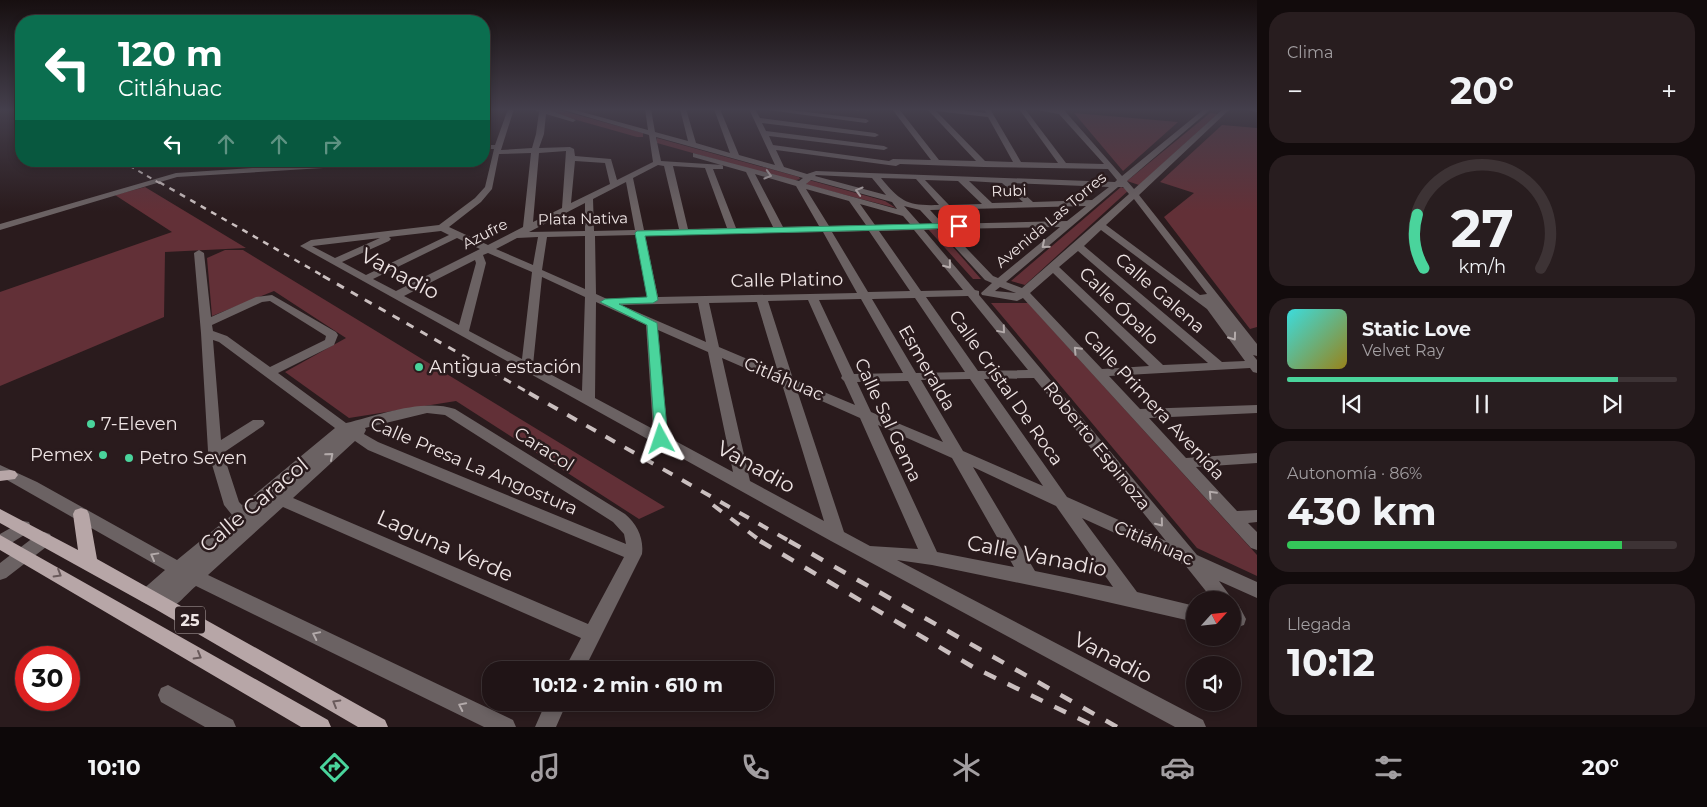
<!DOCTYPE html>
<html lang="es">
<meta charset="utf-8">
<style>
:root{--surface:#201416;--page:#281d1f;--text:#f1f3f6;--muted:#a29ea1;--line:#3d3335;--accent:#4ad49c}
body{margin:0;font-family:Montserrat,sans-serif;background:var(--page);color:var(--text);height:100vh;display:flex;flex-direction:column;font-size:19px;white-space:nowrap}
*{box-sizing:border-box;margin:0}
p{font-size:16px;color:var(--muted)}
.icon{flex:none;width:28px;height:28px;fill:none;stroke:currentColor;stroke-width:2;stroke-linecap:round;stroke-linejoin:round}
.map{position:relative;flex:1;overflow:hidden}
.drawer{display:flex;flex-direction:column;gap:12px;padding:12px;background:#120b0c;width:450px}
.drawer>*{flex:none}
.hud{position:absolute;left:15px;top:15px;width:475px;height:152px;border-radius:20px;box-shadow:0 2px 8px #0003,0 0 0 1px var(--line);background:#0b6e4f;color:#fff;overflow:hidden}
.needle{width:32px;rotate:63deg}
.fabs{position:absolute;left:1186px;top:591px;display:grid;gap:10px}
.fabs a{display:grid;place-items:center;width:55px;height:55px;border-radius:50%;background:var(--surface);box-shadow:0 2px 8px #0003,0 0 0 1px var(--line);font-size:25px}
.speed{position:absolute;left:15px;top:646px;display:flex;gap:10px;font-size:25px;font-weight:700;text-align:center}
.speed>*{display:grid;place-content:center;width:65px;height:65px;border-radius:50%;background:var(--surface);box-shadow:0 2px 8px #0003,0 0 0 1px var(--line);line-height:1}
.speed .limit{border:8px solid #d22;background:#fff;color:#111}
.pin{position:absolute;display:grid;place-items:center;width:42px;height:42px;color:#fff;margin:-21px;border-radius:10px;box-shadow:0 2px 8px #0006}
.me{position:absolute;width:55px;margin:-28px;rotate:355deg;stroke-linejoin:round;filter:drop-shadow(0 0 4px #0008)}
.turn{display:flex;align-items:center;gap:18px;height:105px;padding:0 20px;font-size:22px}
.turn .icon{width:65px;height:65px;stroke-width:2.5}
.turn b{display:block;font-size:35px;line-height:42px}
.lanes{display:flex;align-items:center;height:48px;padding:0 20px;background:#0003;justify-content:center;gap:25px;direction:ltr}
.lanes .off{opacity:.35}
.big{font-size:38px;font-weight:700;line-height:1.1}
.drawer .widget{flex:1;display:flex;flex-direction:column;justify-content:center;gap:8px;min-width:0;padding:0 18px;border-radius:20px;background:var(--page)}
.drawer .dial{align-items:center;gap:0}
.dial svg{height:130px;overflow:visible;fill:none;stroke:var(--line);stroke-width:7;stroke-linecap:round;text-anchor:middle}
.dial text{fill:var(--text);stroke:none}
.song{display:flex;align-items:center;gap:15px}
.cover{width:60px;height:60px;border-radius:8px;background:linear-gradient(135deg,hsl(180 70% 55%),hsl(50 70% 35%))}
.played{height:5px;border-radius:2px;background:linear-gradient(90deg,var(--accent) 85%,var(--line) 85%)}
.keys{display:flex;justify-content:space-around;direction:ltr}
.heat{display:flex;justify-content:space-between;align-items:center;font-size:28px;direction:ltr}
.charge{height:8px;border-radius:4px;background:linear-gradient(90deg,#34c759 86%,var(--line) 0)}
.trip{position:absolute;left:482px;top:661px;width:292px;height:50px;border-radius:20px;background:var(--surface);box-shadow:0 2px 8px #0003,0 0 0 1px var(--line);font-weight:700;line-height:50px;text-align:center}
.dock{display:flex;height:80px;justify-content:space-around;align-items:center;background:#0d0809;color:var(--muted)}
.dock .icon{width:35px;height:35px}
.dock .current{color:var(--accent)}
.dock b{font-size:22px;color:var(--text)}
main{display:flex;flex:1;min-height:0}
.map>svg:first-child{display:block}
.green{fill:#623037}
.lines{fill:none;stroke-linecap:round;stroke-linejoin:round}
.minor{fill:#6b6263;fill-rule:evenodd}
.major{fill:#b7a6a7;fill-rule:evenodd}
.rail-far4{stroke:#cabfbf;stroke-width:2;stroke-dasharray:5 5;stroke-linecap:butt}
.rail-far3{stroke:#cabfbf;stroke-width:2.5;stroke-dasharray:6 6;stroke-linecap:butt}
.rail-far2{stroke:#cabfbf;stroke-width:3;stroke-dasharray:8 8;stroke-linecap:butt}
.rail-far1{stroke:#cabfbf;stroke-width:4;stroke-dasharray:11 11;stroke-linecap:butt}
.rail{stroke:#cabfbf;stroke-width:4.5;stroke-dasharray:13 13;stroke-linecap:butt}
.oneway{stroke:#b3aaaa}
.oneway2{stroke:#695a5b}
.route{fill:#4ad49c;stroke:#308a65}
.poi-dot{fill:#4ad49c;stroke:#2a1b1d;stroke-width:2}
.labels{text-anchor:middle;stroke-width:5;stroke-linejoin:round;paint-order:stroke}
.far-street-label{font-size:15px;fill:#eee4e4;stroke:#2a1b1d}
.shield{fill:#2a1b1d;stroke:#b3a8a8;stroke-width:1}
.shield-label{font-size:16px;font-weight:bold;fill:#eee4e4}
.street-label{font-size:18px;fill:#eee4e4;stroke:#2a1b1d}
.poi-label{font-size:18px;fill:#eee4e4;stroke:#2a1b1d;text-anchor:start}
.near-street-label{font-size:21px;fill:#eee4e4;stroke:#2a1b1d}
</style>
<main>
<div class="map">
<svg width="1257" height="727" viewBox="0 0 1257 727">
<rect width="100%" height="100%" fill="#2a1b1d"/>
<!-- green -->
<path class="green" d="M545,109H556L643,133V137H637L545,111Z
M1074,113L1178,122L1123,171Z
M1210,113L1218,114L1139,185L1127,181Z
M1222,125L1257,128V327L1250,329L1164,217L1194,193L1160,182Z
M657,138L799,177L800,179L793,181L657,143Z
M809,180L885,201L896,208L807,185L806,183Z
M145,187L246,248L165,252L164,317L0,386V292L172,232L115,195Z
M1121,187L1129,190L1025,285L1011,281Z
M928,229H937L981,279H973Z
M225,250H243L665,507L639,519L456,401L349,418L285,372L346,338L274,291L212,316L207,258Z
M991,303H1028L1257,555V576L1197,548Z"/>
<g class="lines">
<!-- minor -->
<path class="minor" d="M508,109H514L501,150L532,148L536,134L539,112L533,109H546L576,120L573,122L546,114L544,134L539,148L570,147L574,149L575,156L611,159L617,180L653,162L649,135L560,109H571L648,130L645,109H651L655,132L688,141L680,109H686L696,143L730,153L714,109H720L739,155L775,165L749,109H755L760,118L875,133L879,135L875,137L762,123L766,131L884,146L888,148L884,150L769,136L773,145L889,161L893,159L931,160L892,109H899L939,160L976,161L927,109H953L986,113L984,109H990L1021,162L1058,163L1019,109H1025L1066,163L1104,164L1059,114L1032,109H1063L1122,176L1204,109H1211L1127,181L1134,189L1223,109H1230L1139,195L1257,344V356L1253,355L1257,360V373L1253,372L1250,368L1109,376L1140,409L1257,405V413L1149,418L1186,458L1257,453V463L1196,467L1237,511L1257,510V522L1248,523L1257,532V550L1251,548L1023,298L1017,301L982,295L981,293L992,283L985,280L938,229L924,230L975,290L979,291V295L1197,555L1257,582V598L1219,581L1233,600H1213L1185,565L1082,518L1137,592L1195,606V622L1068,593L932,565L897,560L1203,720L1206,727H1175L831,541L300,246L311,240L439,225L475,198L485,187L494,149H484V145H495ZM936,111L988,117L1013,162L985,161ZM656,137L803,178L799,181L693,153V157L746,172L773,227L736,228L713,169H723V165L661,161ZM776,150L896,166L900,164L984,167L1108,169L1117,180L1115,182L816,171L807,174L784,167ZM566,151L562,208L533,222L539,153ZM531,153L523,227L488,245L449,227L481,202L492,189L499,154ZM575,161L605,163L610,184L571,203ZM658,165L664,166L679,229L644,230L633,178ZM673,166L705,168L727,228L688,229ZM755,174L796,186L819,226L783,227ZM816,175L872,178L886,195L815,176ZM881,178L916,179L939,205C907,206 901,202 881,178ZM811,180L892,202L897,209L806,184ZM925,180L958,181L982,204L949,205ZM969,181L1002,183L1023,202L992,203ZM626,182L635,230L594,231L593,199ZM1012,183L1109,187L1092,200L1033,202ZM1118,187H1123L1129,194L1022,288L1006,282ZM806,189L849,201L866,225L829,226ZM1134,199L1137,203L1207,294L1200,295L1106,225ZM585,203V231L529,232L531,231ZM860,204L903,216L910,224L875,225ZM904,206L920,210L933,224H920ZM1086,206L1067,221L943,224L930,210ZM1060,227L998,278L993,276L948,229ZM914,230L963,290L921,291L879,231ZM1101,230L1207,309L1245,361L1222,362L1084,246ZM441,231L449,235L366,275L342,262L389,241L391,239L389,237ZM869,231L910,291L868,292L832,232ZM823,232L857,293L658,297L645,235ZM636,235L647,298L607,299L596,294L595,236ZM585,236V289L542,270L547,237ZM538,237L533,265L496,249L517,238ZM380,238L335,258L312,246H313ZM457,238L480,249L396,291L373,279ZM1078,251L1208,363L1163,365L1059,267ZM488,253L532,272L522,359L469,331L486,263L483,255ZM475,260L476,263L459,325L404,296ZM1053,273L1149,366L1102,369L1030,293ZM542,277L585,297L582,391L533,365ZM1000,287L1016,293L995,291ZM968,296L1028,370L978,371L926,297ZM915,298L965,372L916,373L872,299ZM861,299L903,373L854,374L819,300ZM808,300L842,376L841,378L844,381L855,405L793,379L768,301ZM596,302L646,325L653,429L595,398ZM757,302L778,372L719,347L709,303ZM698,303L706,342L621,305ZM658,330L708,352L733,472L668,437ZM722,358L782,384L824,521L750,481ZM1034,378L1166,541L1067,497L984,379ZM970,379L1043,486L963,451L921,380ZM908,381L943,442L871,412L857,382ZM797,390L860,418L918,549L870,546L844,532ZM878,425L952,458L1014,567L937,552ZM973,467L1056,506L1113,587L1035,571Z
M761,109H781L866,119L869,121L866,123Z
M852,109H861L858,111Z
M1247,109H1257V112L1248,110Z
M362,161H409L405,163L177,177L0,230V224L176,173Z
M199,250L204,253L211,317L256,297L272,295L336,332L338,335L334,345L278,373L346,423C379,415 423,398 455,409L625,514C637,524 644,538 642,554L584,670H564L581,638L283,507L208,575L513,720L516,727H484L196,586C185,595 171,615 157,610L154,604L157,599L147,604L141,601L138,596L141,591L165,570L0,476V465L37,482L177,560L232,515L224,505L208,451L201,333L194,253ZM270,301L326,336L325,340L270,367L227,336L213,331L212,325L262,302ZM213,340L219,342L335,428L242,505L239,502L223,453L263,426L265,423L263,420H253L221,440ZM427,413L445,415L613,522L624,534L626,544L378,442L364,434L366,430L365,428ZM355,441L368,450L624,557L588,624L293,498Z
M23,521L29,522L31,527L29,532L0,550V534Z
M44,532L50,534L52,539L50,544L6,578L0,580V563L38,534Z
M1232,602L1238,604L1246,619L1244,625L1232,629Z
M168,685L233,720L236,727H205L161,702L158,695L161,688Z
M546,702H567L556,727H535Z"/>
<!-- major -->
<path class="major" d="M10,470L15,471L18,475L15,479L0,481V471Z
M81,508L87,510L89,514L97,559L385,720L388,727H358L157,610L0,523V509L78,550L73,514L75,510Z
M0,535L328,720L331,727H301L0,550Z"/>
<!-- rail-far4 -->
<path class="rail-far4" d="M121,161L161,184"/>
<!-- rail-far3 -->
<path class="rail-far3" d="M159,182L325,277"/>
<!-- rail-far2 -->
<path class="rail-far2" d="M323,276L531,394"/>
<!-- rail-far1 -->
<path class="rail-far1" d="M529,393L791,542
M713,505L762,542"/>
<!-- rail -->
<path class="rail" d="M760,541L973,667L1096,727
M789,541L1117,727"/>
</g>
<!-- one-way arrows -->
<defs><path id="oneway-chevron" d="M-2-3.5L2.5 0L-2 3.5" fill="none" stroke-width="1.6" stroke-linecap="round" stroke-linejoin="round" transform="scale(1.25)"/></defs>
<g class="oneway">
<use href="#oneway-chevron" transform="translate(768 175) rotate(16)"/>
<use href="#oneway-chevron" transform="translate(859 191) rotate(-164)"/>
<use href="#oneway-chevron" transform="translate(1045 245) rotate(140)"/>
<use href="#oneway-chevron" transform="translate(948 265) rotate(51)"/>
<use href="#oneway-chevron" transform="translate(1002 330) rotate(50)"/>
<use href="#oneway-chevron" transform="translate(1233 337) rotate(54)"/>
<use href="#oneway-chevron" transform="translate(1077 350) rotate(-133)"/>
<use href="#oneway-chevron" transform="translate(330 456) rotate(-41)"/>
<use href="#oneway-chevron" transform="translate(1212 494) rotate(-133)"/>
<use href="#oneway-chevron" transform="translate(1160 523) rotate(51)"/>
<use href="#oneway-chevron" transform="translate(154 556) rotate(-151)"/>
<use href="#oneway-chevron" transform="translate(316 635) rotate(-154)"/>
<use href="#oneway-chevron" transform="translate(462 706) rotate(-154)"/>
</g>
<g class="oneway2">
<use href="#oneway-chevron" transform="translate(58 574) rotate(31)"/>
<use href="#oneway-chevron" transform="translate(198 656) rotate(30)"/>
<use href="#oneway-chevron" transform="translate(336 703) rotate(-150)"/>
</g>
<!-- sky -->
<linearGradient id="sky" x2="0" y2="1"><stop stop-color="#170f10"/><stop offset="0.52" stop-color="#443f4c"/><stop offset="1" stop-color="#443f4c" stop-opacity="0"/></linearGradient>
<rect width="1257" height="211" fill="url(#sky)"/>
<!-- route -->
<path class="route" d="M959,223L963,226L962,228L645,236L658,300L653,303L619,304L657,323L668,439L666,442H657L655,439L647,325L600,302L605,299L647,297L635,233L637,231Z"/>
<!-- markers -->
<g class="poi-dot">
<circle cx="419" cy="367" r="5"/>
<circle cx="91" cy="424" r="5"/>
<circle cx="103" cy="455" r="5"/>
<circle cx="129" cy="458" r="5"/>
</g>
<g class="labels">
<!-- far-street labels -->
<g class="far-street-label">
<text transform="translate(1009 191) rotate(-2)" y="5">Rubi</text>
<text transform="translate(583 219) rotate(-1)" y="5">Plata Nativa</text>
<text transform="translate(1051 220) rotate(-40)" y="5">Avenida Las Torres</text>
<text transform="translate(485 234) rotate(-27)" y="5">Azufre</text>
</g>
<!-- shield labels -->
<rect class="shield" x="175" y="606.5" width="30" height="27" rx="4"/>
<g class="shield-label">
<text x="190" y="626">25</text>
</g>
<!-- street labels -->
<g class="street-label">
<text transform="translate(787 280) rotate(-1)" y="6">Calle Platino</text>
<text transform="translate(1160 293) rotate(41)" y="6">Calle Galena</text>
<text transform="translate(1119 306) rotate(44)" y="6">Calle Ópalo</text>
<text transform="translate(927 368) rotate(60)" y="6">Esmeralda</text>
<text transform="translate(784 379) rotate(23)" y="6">Citláhuac</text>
<text transform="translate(1006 388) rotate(55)" y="6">Calle Cristal De Roca</text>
<text transform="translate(1154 405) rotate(47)" y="6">Calle Primera Avenida</text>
<text transform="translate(888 420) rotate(65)" y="6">Calle Sal Gema</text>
<text transform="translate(1097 446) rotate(51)" y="6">Roberto Espinoza</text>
<text transform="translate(544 449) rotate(32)" y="6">Caracol</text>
<text transform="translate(474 466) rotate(23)" y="6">Calle Presa La Angostura</text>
<text transform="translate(1154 543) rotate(24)" y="6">Citláhuac</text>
</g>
<!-- poi labels -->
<g class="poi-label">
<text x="429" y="373">Antigua estación</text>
<text x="101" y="430">7-Eleven</text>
<text x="93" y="461" text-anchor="end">Pemex</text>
<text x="139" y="464">Petro Seven</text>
</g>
<!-- near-street labels -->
<g class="near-street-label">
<text transform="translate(400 274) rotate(28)" y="7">Vanadio</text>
<text transform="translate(756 467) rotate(29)" y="7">Vanadio</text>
<text transform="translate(254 505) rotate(-40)" y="7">Calle Caracol</text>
<text transform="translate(445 546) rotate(24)" y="7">Laguna Verde</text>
<text transform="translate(1037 556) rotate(11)" y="7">Calle Vanadio</text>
<text transform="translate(1113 658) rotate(28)" y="7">Vanadio</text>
</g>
</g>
</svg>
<div class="fabs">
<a><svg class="needle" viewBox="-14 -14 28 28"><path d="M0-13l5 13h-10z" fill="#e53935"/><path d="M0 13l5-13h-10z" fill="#a29ea1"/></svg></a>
<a><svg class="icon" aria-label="sound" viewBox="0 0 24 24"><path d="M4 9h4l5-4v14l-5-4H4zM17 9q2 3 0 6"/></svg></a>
</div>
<div class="speed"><div class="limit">30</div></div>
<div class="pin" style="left:959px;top:226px;background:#d93025"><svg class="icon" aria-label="arrive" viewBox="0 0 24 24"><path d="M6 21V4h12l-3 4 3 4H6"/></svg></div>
<svg class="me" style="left:661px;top:439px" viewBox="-20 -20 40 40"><path d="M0-17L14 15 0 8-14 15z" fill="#4ad49c" stroke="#fff" stroke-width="4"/></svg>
<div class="trip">10:12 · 2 min · 610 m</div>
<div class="hud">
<div class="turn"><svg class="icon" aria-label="left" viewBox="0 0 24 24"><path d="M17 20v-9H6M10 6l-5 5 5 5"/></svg><div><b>120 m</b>Citláhuac</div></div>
<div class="lanes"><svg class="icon" aria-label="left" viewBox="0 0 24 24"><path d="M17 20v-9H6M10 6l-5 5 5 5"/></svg><svg class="icon off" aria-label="ahead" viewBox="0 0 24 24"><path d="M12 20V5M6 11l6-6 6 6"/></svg><svg class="icon off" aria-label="ahead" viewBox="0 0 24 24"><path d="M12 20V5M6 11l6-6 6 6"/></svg><svg class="icon off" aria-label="right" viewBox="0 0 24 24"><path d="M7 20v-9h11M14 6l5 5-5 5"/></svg></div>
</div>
</div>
<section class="drawer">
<div class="widget"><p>Clima</p>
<div class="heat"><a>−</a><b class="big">20°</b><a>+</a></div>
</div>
<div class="widget dial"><svg viewBox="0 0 100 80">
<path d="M14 69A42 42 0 1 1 86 69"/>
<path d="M14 69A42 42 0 0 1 10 36" stroke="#4ad49c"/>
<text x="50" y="56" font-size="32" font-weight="700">27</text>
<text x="50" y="72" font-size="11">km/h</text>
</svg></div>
<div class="widget">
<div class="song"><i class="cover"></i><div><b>Static Love</b><p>Velvet Ray</p></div></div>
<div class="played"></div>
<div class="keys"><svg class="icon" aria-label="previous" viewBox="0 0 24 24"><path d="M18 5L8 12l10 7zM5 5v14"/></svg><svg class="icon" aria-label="pause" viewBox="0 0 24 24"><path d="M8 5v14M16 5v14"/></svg><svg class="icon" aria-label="next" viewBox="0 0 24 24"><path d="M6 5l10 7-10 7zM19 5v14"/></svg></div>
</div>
<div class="widget"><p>Autonomía · 86%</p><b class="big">430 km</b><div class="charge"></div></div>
<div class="widget"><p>Llegada</p><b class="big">10:12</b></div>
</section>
</main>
<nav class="dock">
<b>10:10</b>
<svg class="icon current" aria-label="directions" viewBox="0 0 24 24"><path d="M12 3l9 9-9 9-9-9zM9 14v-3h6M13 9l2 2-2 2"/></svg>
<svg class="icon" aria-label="music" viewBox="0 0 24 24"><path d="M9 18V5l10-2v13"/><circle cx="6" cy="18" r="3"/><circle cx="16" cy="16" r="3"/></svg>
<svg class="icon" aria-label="phone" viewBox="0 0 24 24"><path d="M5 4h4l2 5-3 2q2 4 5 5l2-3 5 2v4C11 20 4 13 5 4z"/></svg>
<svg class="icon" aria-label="climate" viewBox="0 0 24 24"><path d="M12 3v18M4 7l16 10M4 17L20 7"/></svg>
<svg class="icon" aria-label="car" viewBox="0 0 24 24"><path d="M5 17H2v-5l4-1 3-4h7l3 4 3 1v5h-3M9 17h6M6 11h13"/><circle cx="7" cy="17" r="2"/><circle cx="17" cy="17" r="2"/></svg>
<svg class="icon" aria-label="filters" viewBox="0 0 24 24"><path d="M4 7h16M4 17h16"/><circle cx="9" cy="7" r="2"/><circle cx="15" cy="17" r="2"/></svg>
<b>20°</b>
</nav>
